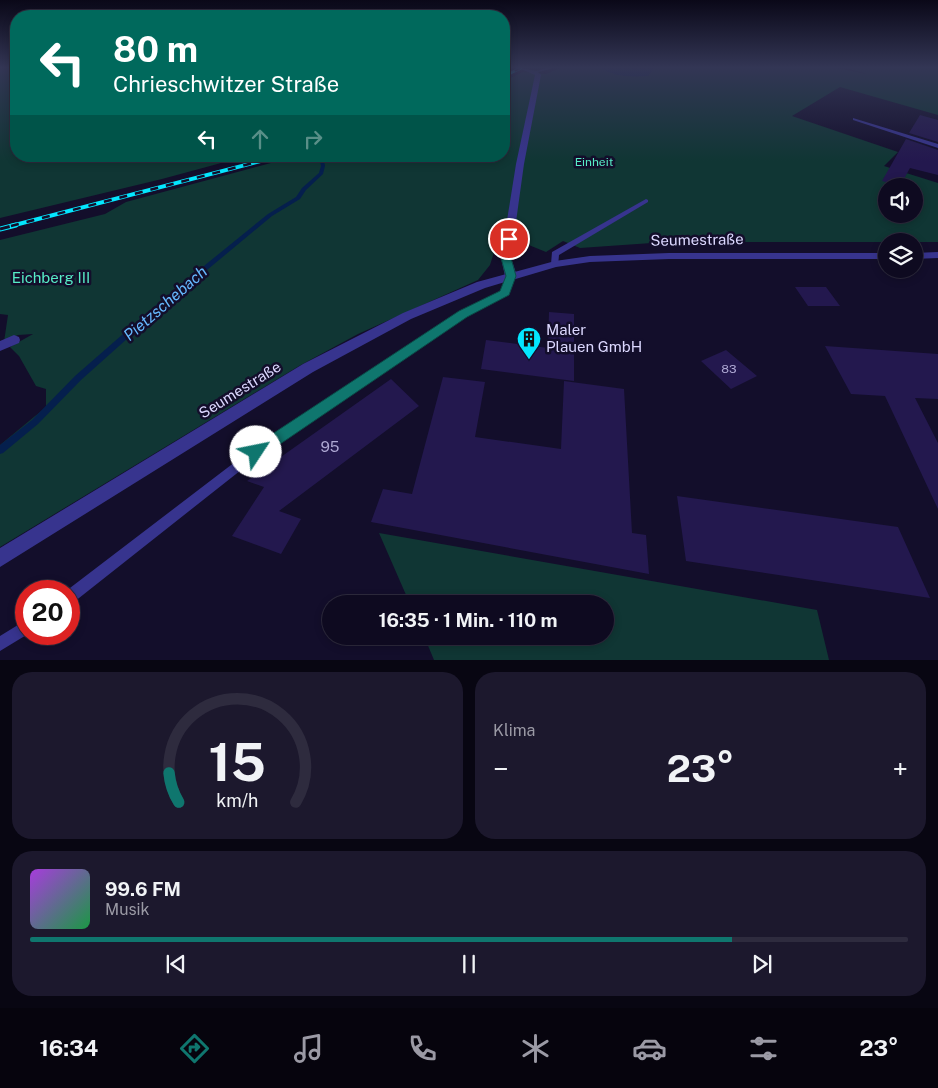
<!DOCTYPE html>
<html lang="de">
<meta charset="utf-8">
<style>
:root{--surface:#0e0a20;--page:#1c182d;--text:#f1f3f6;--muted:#9b9aa5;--line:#2e2b3e;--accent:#0f766e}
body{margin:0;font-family:"Public Sans",sans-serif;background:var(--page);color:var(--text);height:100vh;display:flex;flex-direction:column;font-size:19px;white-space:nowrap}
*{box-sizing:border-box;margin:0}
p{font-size:16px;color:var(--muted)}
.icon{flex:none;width:28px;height:28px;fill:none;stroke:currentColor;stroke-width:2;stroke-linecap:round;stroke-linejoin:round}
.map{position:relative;height:660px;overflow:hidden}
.sheet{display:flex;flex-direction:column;gap:12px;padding:12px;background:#080612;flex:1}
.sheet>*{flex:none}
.hud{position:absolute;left:10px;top:10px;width:500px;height:152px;border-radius:20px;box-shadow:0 2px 8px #0003,0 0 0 1px var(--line);background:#00695c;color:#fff;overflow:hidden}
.tools{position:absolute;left:878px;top:178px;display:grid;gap:10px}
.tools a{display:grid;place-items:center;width:45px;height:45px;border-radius:50%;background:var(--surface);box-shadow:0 2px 8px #0003,0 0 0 1px var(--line);font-size:25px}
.speed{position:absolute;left:15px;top:580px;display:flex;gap:10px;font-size:25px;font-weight:700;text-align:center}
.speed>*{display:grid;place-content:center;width:65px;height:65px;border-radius:50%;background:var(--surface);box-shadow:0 2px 8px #0003,0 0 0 1px var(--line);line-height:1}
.speed .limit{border:8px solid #d22;background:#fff;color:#111}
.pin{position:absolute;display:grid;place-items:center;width:42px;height:42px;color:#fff;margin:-21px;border:2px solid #fff;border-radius:50%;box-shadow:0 1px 5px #0007}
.me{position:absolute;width:55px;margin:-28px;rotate:56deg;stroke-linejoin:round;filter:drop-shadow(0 0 4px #0008)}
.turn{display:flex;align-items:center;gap:18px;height:105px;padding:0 20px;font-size:22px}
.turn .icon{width:65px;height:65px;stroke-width:2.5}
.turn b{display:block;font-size:35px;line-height:42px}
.lanes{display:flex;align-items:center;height:48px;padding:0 20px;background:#0003;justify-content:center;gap:25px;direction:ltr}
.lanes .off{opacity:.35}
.big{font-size:38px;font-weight:700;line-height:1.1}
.sheet .tile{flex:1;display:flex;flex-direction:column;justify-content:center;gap:8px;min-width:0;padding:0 18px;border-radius:20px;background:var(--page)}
.sheet .dial{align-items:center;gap:0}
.dial svg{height:130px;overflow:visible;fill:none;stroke:var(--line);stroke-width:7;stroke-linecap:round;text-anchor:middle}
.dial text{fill:var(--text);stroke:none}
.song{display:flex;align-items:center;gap:15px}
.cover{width:60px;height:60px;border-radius:8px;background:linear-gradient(135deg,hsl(280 70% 55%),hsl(140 70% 35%))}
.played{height:5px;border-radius:2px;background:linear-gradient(90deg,var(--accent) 80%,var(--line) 80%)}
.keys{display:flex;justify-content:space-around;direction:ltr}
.heat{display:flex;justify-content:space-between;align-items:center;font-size:28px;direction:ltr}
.sheet .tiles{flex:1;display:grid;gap:12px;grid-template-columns:1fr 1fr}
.tile:last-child{grid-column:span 2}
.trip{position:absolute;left:322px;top:595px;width:292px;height:50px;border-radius:25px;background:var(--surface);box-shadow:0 2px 8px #0003,0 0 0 1px var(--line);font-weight:700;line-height:50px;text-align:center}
.dock{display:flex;height:80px;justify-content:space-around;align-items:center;background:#06040d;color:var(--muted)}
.dock .icon{width:35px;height:35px}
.dock .on{color:var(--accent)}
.dock b{font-size:22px;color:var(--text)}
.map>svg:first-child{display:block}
.green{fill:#103634;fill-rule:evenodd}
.water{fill:#051f4d}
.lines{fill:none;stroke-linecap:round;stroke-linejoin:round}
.stream{fill:#051f4d;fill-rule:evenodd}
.building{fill:#23184e}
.service{fill:#37348e;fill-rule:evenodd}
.minor{fill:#37348e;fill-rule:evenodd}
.tertiary{fill:#37348e;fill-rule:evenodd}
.rail-far2-casing{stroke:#04e7ff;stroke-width:3}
.rail-far1-casing{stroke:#04e7ff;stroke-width:4}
.rail-casing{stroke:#04e7ff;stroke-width:5}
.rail-far2{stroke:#130e2b;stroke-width:2;stroke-dasharray:6;stroke-linecap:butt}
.rail-far1{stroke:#130e2b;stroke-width:2.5;stroke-dasharray:8;stroke-linecap:butt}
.rail{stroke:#130e2b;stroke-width:3;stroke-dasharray:10;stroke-linecap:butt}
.route{fill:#0f766e;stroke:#0a4d48}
.labels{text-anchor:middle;stroke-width:5;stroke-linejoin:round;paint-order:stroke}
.far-park-label{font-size:12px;fill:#57ecc6;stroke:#130e2b}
.number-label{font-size:12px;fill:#aea8d3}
.street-label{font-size:15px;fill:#dcd8ff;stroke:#130e2b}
.park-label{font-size:15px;fill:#57ecc6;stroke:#130e2b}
.poi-label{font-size:15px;fill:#dcd8ff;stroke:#130e2b;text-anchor:start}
.near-number-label{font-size:15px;fill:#aea8d3}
.water-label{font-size:16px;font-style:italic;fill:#66b9ff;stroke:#130e2b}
</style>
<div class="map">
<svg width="938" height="661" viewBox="0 0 938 661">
<rect width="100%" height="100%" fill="#130e2b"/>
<!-- green -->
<path class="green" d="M0,68H16V156H247L162,179L0,218Z
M560,68H601L618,75L648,76L654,68H837L867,74L846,68H938V115L840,87L792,116L898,152L884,166L938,183V242H666L580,248L563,241L546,252L519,241L496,246L490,265L478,280L358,334L299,366L0,547V445L46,407V389L36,386L19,356L10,347L33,334L18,335L4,342L8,315L0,314V240L105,214L126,202L297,156H504V81L523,72L546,74ZM886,186H914V214H886Z
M379,533L817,610L829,660H434L424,636H606V604H410Z"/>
<!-- water -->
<path class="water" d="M601,68H654L648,76C631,77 616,77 601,68Z"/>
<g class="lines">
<!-- stream -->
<path class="stream" d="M319,156H323L325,166L323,174L306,190L300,199L272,216L166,304L81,380L38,424L3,453L0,454V445L32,420L75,376L162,300L268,214L296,197L302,188L319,173L321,166Z"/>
</g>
<!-- building -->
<path class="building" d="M920,115L938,120V142L909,133Z
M906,139L938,150V175L910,168L900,186L882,181Z
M795,287H826L840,306H808Z
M549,312L574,314V381L481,369L486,340L548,348Z
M825,346L938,354V399L915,398L938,443V509L885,396L851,394Z
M726,350L757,376L731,389L701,361Z
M443,377L485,382L475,437L561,449L564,381L624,389L632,533L646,535L649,574L371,522L383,489L412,494Z
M391,379L419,406L279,511L301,519L281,554L232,536L264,487L247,481Z
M677,496L898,527L930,598L686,561Z"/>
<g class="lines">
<!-- service -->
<path class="service" d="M546,68H553L535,73L533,72Z
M853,118L938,144V148L853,120Z
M646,199L648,200V202L559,255L558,266H552L551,264L552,252Z
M508,274H514L515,276L508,295L466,316L260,455L74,602L69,604V591H66L252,449L460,312L502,291Z
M26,620V634H28L0,651V636Z"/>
<!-- minor -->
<path class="minor" d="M519,68L537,71L541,75L524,164L511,258L517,276L511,280L505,276L501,258L516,164L535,75Z
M14,335L19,337L20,340L19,343L0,351V341Z"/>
<!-- tertiary -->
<path class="tertiary" d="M938,252V258L914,259V253Z
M669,253H886V259H669L590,262L556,267L485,288L411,319L313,372L0,567V548L303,364L403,313L477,282L555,261L590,256Z"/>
<defs>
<path id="rail-far2" d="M504,76L521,68"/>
<path id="rail-far1" d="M11,226L280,156"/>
<path id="rail" d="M0,229L16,225"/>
</defs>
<!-- rail-far2 casing -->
<use href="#rail-far2" class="rail-far2-casing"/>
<!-- rail-far1 casing -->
<use href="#rail-far1" class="rail-far1-casing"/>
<!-- rail casing -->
<use href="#rail" class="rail-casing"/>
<!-- rail-far2 -->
<use href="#rail-far2" class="rail-far2"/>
<!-- rail-far1 -->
<use href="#rail-far1" class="rail-far1"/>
<!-- rail -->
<use href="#rail" class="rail"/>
</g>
<!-- sky -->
<linearGradient id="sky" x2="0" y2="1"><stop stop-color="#0a0818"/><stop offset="0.42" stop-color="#333655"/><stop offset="1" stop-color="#333655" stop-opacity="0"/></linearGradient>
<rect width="938" height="161" fill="url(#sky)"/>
<!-- route -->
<path class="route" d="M509,236L513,239L511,258L516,276L509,295L467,317L261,457L256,459L251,457L249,452L251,448L459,311L500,291L506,276L501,258L504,239Z"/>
<!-- icons -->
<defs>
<symbol id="building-pin" viewBox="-11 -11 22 30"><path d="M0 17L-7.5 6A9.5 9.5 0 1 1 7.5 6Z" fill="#04e7ff" stroke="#130e2b"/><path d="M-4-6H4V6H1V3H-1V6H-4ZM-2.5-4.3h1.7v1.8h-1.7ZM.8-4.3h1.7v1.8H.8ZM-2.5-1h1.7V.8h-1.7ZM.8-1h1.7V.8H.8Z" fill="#111"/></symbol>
</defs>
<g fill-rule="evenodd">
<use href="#building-pin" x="515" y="325" width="28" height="38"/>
</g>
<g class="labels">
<!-- far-park labels -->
<g class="far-park-label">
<text x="594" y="166">Einheit</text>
</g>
<!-- number labels -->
<g class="number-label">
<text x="729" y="373">83</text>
</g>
<!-- street labels -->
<g class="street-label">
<text transform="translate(697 240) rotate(-1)" y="5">Seumestraße</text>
<text transform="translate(240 390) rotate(-32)" y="5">Seumestraße</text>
</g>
<!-- park labels -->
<g class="park-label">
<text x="51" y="283">Eichberg III</text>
</g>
<!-- poi labels -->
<g class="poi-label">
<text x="546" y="335">Maler<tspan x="546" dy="17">Plauen GmbH</tspan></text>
</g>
<!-- near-number labels -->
<g class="near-number-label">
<text x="330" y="452">95</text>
</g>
<!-- water labels -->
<g class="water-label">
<text transform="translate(165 303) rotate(-41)" y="6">Pietzschebach</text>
</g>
</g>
</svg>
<div class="tools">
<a><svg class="icon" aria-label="sound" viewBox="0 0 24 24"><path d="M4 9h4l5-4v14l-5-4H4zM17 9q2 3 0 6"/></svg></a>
<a><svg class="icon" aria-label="layers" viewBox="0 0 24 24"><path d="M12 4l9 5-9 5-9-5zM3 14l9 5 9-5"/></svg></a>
</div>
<div class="speed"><div class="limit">20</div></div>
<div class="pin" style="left:509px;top:239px;background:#d93025"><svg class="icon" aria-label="arrive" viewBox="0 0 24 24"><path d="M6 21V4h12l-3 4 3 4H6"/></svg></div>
<svg class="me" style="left:256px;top:452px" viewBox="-20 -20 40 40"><circle r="19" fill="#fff"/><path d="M0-13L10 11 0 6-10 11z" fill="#0f766e"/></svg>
<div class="trip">16:35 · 1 Min. · 110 m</div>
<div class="hud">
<div class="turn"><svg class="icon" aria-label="left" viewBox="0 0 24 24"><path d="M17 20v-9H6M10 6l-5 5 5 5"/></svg><div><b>80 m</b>Chrieschwitzer Straße</div></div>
<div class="lanes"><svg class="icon" aria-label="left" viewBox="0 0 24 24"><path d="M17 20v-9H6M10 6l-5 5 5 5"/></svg><svg class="icon off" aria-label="ahead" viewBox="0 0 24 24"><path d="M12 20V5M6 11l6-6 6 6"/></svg><svg class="icon off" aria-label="right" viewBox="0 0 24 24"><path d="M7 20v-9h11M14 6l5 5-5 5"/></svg></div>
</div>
</div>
<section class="sheet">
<div class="tiles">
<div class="tile dial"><svg viewBox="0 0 100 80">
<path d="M14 69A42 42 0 1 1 86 69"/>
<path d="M14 69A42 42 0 0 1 8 51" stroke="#0f766e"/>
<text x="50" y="56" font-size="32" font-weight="700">15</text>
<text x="50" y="72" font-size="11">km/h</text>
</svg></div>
<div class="tile"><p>Klima</p>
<div class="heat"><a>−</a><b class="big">23°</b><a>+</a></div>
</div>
<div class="tile">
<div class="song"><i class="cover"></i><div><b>99.6 FM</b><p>Musik</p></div></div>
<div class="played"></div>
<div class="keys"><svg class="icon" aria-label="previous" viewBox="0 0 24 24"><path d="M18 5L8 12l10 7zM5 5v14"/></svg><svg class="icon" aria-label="pause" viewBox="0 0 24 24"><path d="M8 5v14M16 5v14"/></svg><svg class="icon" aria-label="next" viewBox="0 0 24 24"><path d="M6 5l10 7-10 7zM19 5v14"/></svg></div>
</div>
</div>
</section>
<nav class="dock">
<b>16:34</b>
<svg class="icon on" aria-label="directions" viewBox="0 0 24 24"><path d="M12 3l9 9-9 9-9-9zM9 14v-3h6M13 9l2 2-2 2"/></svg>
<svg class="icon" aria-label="music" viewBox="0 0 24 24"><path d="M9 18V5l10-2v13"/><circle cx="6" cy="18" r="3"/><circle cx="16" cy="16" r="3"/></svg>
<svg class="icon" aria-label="phone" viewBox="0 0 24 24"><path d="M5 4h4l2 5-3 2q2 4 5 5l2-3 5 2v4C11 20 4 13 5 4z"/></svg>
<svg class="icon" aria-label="climate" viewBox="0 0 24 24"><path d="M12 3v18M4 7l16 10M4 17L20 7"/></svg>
<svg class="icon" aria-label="car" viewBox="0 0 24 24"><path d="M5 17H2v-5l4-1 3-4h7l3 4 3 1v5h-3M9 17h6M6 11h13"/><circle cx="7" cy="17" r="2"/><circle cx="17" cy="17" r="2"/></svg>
<svg class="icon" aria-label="filters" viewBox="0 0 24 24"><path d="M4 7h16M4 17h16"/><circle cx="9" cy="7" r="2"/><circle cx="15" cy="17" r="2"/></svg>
<b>23°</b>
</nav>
